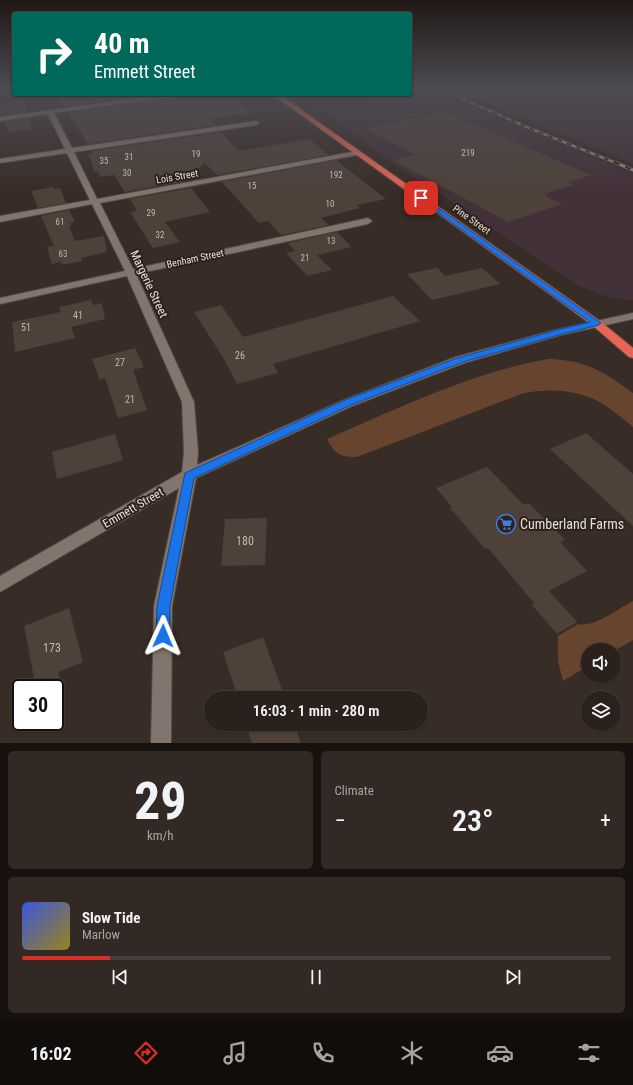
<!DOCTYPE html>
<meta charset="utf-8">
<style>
:root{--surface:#2a211c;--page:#322925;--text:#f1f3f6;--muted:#a5a3a3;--line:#463e3b;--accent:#d93025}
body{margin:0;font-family:"Roboto Condensed",sans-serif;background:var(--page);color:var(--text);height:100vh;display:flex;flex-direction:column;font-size:15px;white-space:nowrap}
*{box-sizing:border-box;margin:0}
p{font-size:13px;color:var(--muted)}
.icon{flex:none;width:22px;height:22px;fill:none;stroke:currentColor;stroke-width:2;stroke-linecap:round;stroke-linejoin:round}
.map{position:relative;height:743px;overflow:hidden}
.side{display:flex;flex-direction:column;gap:8px;padding:8px;background:#17120f;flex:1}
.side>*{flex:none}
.top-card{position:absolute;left:12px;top:12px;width:400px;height:84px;border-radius:4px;box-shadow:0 1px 3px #0004,0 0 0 1px var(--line);background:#00695c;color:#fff;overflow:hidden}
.fabs{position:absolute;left:581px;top:643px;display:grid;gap:8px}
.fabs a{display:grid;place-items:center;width:40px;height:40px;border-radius:50%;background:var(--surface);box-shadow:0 1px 3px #0004,0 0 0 1px var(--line);font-size:20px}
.speed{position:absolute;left:12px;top:679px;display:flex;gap:8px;font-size:20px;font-weight:700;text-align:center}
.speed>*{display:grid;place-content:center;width:52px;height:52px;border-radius:50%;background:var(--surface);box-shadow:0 1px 3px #0004,0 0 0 1px var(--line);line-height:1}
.speed .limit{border:2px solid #111;border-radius:6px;background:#fff;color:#111}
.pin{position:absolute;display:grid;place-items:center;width:34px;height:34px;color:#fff;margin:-17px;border-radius:8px;box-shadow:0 2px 6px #0006}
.me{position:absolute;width:44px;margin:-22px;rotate:1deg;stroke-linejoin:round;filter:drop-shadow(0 0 3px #0008)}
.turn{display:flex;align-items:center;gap:14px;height:84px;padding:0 16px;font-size:18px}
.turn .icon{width:52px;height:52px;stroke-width:2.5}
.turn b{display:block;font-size:28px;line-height:34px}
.big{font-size:30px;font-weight:600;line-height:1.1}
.side .card{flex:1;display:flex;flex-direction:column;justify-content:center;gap:6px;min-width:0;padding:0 14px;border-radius:6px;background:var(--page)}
.side .dial{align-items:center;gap:0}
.dial b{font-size:52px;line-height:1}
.song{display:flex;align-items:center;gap:12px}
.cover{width:48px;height:48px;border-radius:6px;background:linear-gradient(135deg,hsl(230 70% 55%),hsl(50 70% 35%))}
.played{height:4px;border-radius:2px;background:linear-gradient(90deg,var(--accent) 15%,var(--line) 15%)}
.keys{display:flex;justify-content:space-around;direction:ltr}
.heat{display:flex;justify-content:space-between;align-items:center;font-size:22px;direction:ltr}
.side .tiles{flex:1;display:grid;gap:8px;grid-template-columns:1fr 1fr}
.card:last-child{grid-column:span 2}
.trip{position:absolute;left:204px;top:691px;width:224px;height:40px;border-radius:20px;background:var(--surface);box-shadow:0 1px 3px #0004,0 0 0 1px var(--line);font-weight:600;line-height:40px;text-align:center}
.tab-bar{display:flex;height:64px;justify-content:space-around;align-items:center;background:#110d0b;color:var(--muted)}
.tab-bar .icon{width:28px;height:28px}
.tab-bar .on{color:var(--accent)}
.tab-bar b{font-size:18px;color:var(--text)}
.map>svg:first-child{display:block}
.industrial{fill:#433139}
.green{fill:#67442e}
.building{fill:#4e413a}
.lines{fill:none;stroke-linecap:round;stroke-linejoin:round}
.minor-casing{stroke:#534943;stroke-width:2}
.highway-casing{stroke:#534943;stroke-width:2}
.minor{fill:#82756d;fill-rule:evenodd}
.highway{fill:#e86555;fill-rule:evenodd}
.rail-far1-casing{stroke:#8f857f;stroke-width:2.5}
.rail-casing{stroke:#8f857f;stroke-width:3}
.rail-far1{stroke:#2e231c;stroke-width:1.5;stroke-dasharray:5;stroke-linecap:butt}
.rail{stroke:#2e231c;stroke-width:2;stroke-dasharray:6;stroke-linecap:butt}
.route{fill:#1a73e8;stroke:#114b97}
.labels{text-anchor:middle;stroke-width:4;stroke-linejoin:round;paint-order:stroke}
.far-number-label{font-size:9px;fill:#c0b7b1}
.far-street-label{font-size:10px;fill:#e6ded9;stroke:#2e231c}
.number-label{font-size:10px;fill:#c0b7b1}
.street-label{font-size:12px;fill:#e6ded9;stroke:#2e231c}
.near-number-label{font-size:12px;fill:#c0b7b1}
.near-poi-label{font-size:14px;fill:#e6ded9;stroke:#2e231c;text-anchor:start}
</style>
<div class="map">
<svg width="633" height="743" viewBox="0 0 633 743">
<rect width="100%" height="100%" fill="#382c26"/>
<!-- industrial -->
<path class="industrial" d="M451,88H633V164Z
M445,96L633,173V300L611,298L579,286L388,160L316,105Z"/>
<!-- green -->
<path class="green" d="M549,359C585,360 605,372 633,393V427C624,420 615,412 606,406C582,390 551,388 524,393L357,457C341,458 334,453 327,439C396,409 475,371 549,359Z
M633,601V640L614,651L588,650V666L563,681L558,661V636L578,624C594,628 619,608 633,601Z"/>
<!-- building -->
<path class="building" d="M72,94H157L64,107L57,96Z
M185,94H228L251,113L210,119L216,125L88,144L68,113L181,97Z
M23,101L27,112L0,115V104Z
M445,112L591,175L568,182L573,185L544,194L547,195L545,196L562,204L508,222L393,160L415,155L366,129Z
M29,118L33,129L9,132L4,122Z
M221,132L238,151L309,139L329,155L217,175L205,163L185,180V181L125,192L114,175L100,177L98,172H95L88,154L93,153L92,151Z
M336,160L386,199L357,205L360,208L321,218L329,225L281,235L268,221L259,223L222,182Z
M53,187L54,189L60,188L66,203L38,208L31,191Z
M191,188L210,212L165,222L180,242L153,248L130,212L137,211L130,199Z
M69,210L75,222L70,223L72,226L69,227L75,241L104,236L107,252L81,258L82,261L62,265L61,262L52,264L47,247L54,246L41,216Z
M337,232L352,247L317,255L332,270L307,276L286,253L295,251L288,243Z
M437,268L445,276L482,268L500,284L432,300L407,274Z
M393,296L420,321L273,364L278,373L237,384L225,361L194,312L221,305L243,337Z
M91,300L93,305L102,303L105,319L71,327L75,338L15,352L12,322L61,312L59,307Z
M135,348L144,367L133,370L147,410L118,418L105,378L100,380L92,359Z
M586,433L633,474V526L550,449Z
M115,434L123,460L57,479L52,452Z
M487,467L524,505L529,503L565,540L560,542L587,571L549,591L577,622L557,634L532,605L534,603L488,548L485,549L450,508L452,507L436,488Z
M267,518L265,565L221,566L225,519Z
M69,608L83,662L58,672L62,688H36L24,626Z
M263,637L285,698H238L223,652Z
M246,724H294L301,743H252Z"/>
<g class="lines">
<defs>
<path id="minor" d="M168,94H184L181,96L54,113L72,148L256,121L259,123L256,125L74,152L97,199L357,151L361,153L357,155L100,203L133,269L368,218L372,221L368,224L136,274L194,402L198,452L197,465L344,400L456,357L555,330L633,313V319L561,335L464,363L352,406L196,478L172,606L171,743H151L154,606L179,488L0,592V576L182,472L184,452L182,402L127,276L0,304V298L125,271L92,204L0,222V216L90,200L67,153L0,163V159L65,149L48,114L0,121V117Z"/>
<path id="highway" d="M272,94H279L600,321L633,348V358L629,357L592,325L558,300Z"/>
</defs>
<!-- minor casing -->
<use href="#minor" class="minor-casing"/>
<!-- highway casing -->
<use href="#highway" class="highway-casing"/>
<!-- minor -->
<use href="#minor" class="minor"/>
<!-- highway -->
<use href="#highway" class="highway"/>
<defs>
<path id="rail-far1" d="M438,88L529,128L616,163"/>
<path id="rail" d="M614,162L633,170"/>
</defs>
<!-- rail-far1 casing -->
<use href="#rail-far1" class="rail-far1-casing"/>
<!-- rail casing -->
<use href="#rail" class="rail-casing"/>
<!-- rail-far1 -->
<use href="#rail-far1" class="rail-far1"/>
<!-- rail -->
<use href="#rail" class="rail"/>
</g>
<!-- sky -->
<linearGradient id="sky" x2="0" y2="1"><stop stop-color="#1f1815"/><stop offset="0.46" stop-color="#4d4b52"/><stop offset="1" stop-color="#4d4b52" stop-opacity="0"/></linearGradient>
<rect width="633" height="192" fill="url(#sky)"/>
<!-- route -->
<path class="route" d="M419,197H423L601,323L599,325L562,334L463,362L351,405L194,478L170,606V636L168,641L163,642L158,641L156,636L157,606L185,473L345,400L457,358L557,330L590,322L419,199Z"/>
<!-- icons -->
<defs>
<symbol id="supermarket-ring" viewBox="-11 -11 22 22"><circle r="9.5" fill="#2e231c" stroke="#3f7fe0" stroke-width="1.5"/><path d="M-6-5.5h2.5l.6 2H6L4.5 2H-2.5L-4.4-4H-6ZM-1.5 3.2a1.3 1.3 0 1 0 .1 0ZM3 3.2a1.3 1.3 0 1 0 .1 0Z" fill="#3f7fe0"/></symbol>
</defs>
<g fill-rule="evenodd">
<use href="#supermarket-ring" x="495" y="513" width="22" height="22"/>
</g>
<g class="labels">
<!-- far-number labels -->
<g class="far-number-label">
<text x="468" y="156">219</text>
<text x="196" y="157">19</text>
<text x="129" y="160">31</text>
<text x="104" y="164">35</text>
<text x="127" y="176">30</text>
<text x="336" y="178">192</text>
<text x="252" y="189">15</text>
<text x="330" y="207">10</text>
<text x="151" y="216">29</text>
<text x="60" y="225">61</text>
<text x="160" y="238">32</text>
<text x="331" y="244">13</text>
<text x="63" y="257">63</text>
<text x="305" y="261">21</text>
</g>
<!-- far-street labels -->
<g class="far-street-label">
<text transform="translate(177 176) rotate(-10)" y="4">Lois Street</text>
<text transform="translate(472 219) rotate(35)" y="4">Pine Street</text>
<text transform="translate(195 258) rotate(-12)" y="4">Benham Street</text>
</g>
<!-- number labels -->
<g class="number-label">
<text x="78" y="319">41</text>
<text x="26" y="331">51</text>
<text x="240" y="359">26</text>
<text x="120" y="366">27</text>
<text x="130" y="403">21</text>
</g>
<!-- street labels -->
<g class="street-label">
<text transform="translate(149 284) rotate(65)" y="4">Margerie Street</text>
<text transform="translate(133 508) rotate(-30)" y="4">Emmett Street</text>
</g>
<!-- near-number labels -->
<g class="near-number-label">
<text x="245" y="545">180</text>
<text x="52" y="652">173</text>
</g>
<!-- near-poi labels -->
<g class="near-poi-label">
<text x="520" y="529">Cumberland Farms</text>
</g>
</g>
</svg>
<div class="fabs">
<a><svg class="icon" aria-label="sound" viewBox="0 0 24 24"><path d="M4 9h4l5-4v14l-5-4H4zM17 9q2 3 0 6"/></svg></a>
<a><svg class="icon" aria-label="layers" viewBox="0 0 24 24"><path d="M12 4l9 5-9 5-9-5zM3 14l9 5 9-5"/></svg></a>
</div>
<div class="speed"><div class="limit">30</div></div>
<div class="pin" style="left:421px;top:198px;background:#d93025"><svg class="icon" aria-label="arrive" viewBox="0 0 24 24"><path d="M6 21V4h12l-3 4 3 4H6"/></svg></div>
<svg class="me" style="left:163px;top:636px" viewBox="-20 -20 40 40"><path d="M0-17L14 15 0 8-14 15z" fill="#1a73e8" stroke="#fff" stroke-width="4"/></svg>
<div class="trip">16:03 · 1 min · 280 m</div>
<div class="top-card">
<div class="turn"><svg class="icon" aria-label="right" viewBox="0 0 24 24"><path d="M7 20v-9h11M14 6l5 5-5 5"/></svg><div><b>40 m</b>Emmett Street</div></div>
</div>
</div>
<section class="side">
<div class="tiles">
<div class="card dial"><b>29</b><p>km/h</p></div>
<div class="card"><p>Climate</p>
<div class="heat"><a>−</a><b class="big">23°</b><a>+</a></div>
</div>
<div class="card">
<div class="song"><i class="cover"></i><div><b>Slow Tide</b><p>Marlow</p></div></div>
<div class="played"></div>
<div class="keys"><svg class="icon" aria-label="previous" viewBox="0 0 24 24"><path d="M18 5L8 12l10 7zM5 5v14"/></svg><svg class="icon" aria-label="pause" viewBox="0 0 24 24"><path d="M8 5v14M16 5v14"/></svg><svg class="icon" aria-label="next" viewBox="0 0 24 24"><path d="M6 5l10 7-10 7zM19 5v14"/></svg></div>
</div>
</div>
</section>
<nav class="tab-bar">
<b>16:02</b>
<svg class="icon on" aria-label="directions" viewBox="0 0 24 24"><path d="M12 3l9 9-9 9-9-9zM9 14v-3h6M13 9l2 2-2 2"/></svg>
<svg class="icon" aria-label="music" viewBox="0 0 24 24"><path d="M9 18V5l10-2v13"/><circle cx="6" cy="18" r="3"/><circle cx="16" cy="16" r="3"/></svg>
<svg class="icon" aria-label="phone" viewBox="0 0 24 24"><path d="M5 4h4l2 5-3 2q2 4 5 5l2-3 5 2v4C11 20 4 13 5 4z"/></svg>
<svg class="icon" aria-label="climate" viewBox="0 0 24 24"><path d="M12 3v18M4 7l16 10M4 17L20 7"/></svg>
<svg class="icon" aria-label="car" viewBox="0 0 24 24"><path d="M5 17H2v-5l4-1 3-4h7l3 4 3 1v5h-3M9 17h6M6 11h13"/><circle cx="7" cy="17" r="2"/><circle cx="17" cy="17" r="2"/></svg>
<svg class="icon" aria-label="filters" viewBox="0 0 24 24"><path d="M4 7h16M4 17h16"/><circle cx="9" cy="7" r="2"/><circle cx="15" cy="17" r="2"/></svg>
</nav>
